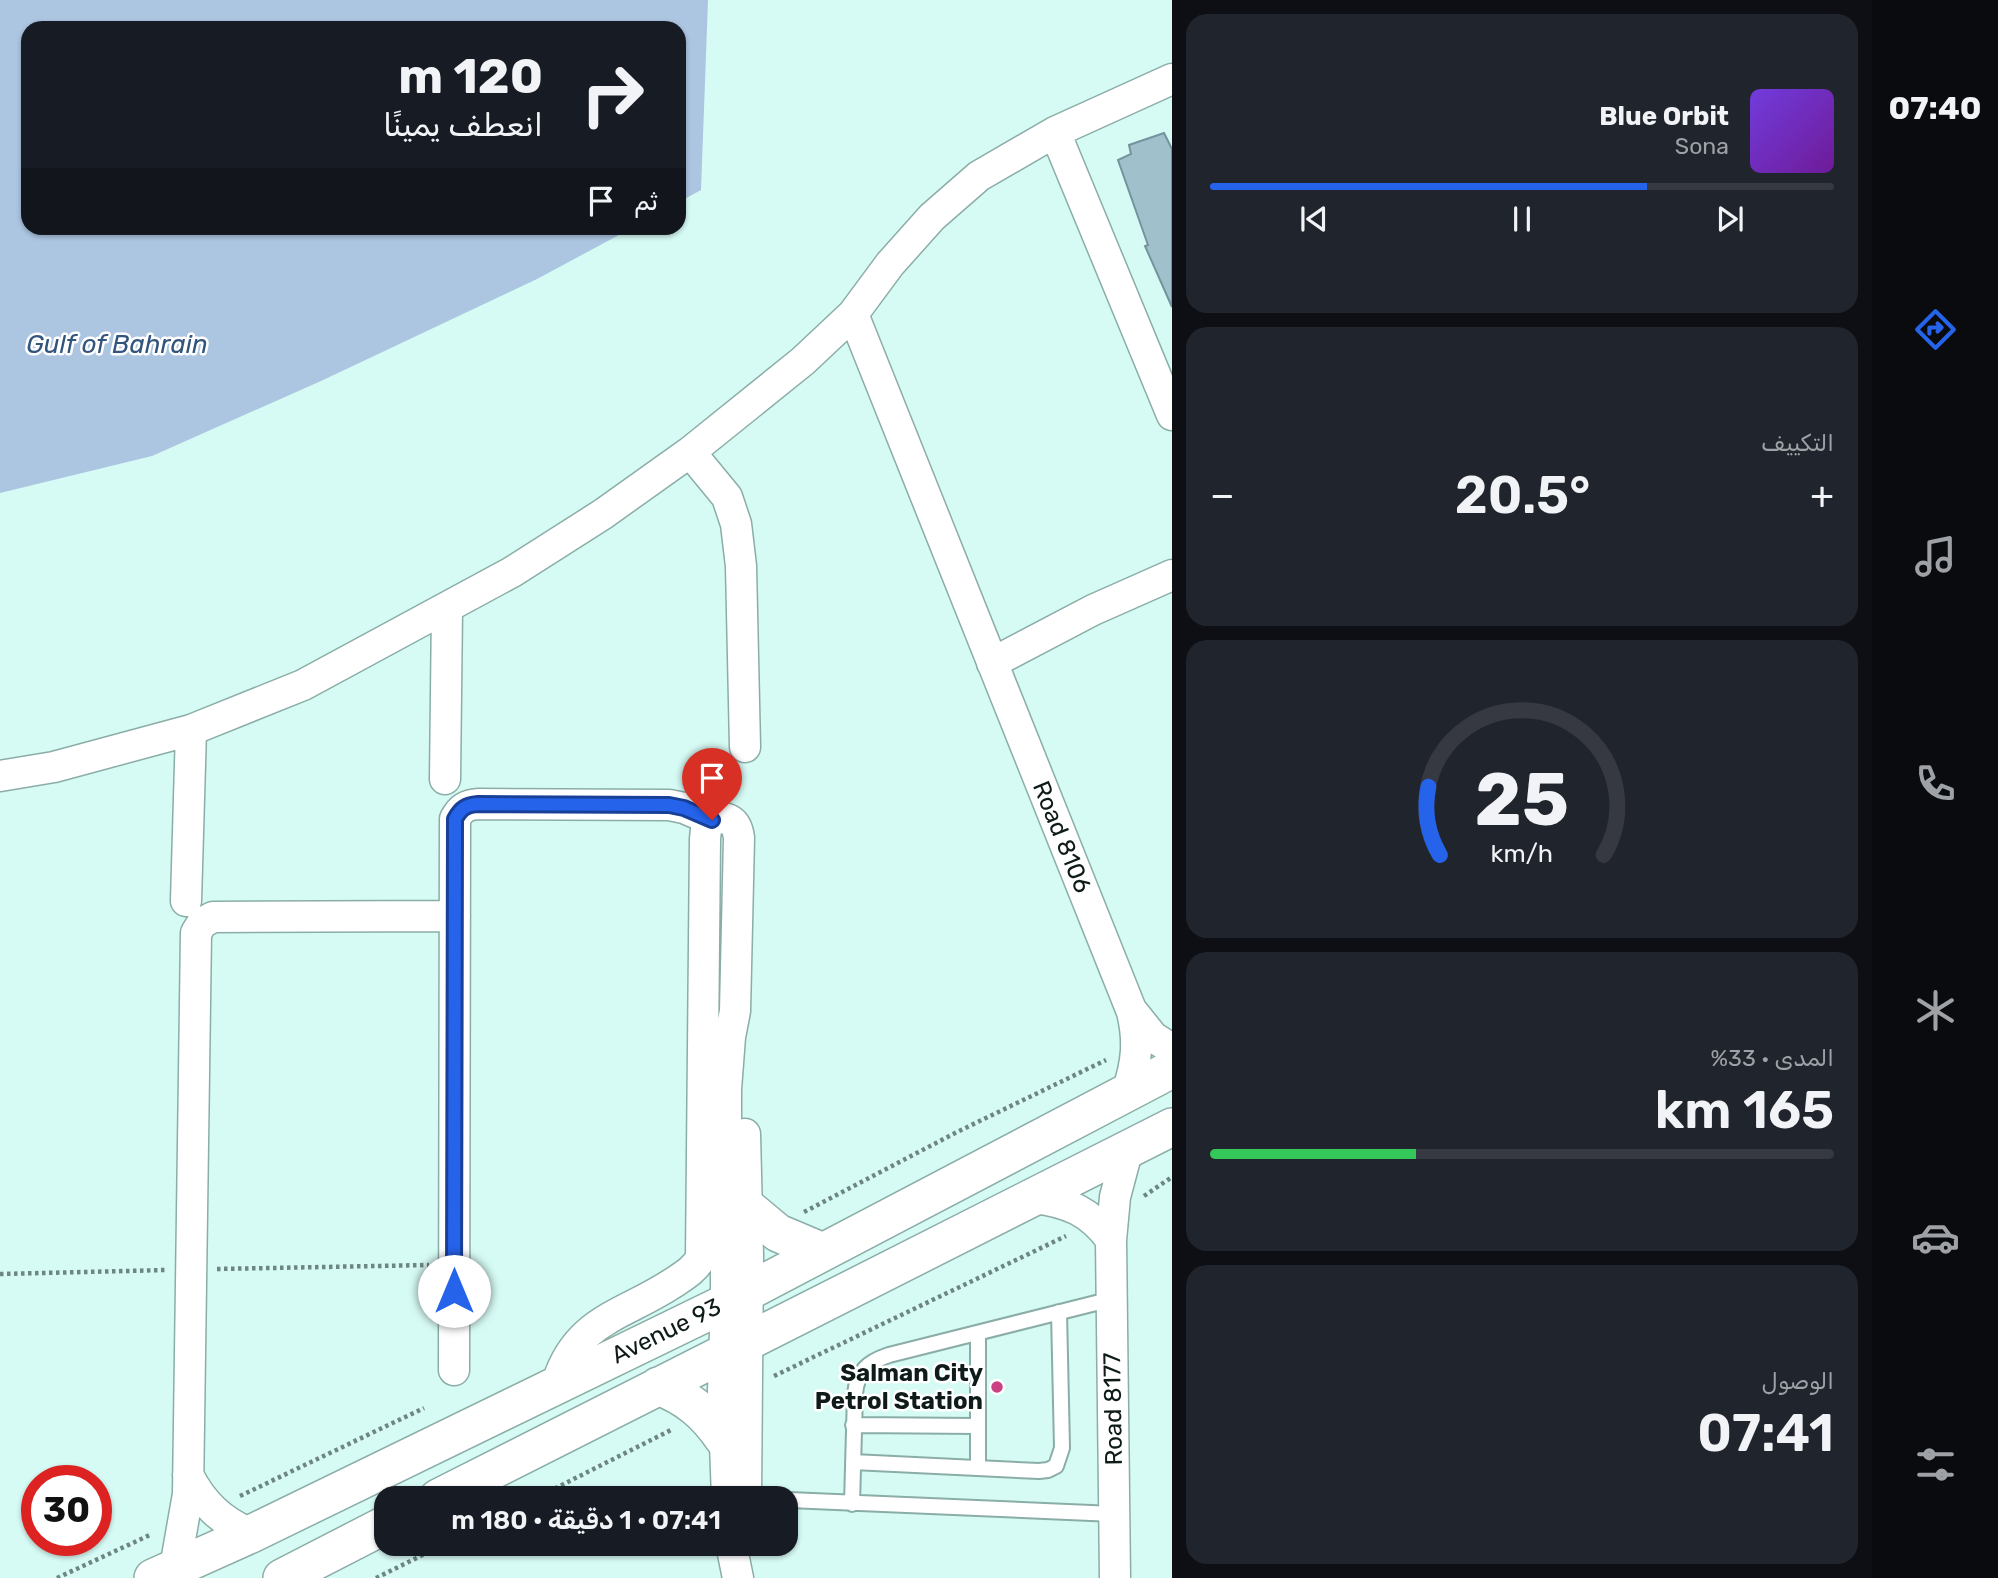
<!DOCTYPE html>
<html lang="ar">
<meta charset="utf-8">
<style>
:root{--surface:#171b24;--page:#20242c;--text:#f1f3f6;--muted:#9ea1a6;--line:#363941;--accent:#2563eb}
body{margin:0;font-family:Rubik,Vazirmatn,sans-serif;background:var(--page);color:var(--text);direction:rtl;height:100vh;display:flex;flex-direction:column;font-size:26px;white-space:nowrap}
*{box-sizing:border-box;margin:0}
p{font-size:23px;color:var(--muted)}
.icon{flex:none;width:38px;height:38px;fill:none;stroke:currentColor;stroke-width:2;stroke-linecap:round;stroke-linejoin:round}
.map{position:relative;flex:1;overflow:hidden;direction:ltr}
.drawer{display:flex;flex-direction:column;gap:14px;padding:14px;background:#0d0f14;width:700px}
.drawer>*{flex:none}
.banner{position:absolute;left:21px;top:21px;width:665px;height:214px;border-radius:21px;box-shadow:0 2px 5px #0004;direction:rtl;background:#171b24;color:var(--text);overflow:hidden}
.speed{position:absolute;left:21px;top:1465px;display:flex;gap:14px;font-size:35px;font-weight:700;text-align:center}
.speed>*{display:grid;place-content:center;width:91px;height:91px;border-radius:50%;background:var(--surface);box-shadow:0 2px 5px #0004;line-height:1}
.speed .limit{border:10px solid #d22;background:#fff;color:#111}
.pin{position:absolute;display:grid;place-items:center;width:60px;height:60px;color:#fff;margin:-72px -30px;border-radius:50% 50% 50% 0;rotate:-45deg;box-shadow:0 0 7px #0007}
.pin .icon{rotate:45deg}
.me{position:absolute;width:77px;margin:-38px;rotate:0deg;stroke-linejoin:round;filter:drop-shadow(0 0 5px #0008)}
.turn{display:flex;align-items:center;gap:24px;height:147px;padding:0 28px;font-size:32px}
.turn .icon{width:91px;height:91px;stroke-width:2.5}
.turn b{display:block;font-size:49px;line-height:60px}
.then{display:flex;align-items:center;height:66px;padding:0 28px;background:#0003;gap:14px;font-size:26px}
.big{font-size:52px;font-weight:600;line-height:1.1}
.drawer .widget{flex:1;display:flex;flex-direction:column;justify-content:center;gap:10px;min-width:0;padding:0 24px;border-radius:21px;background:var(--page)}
.drawer .dial{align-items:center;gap:0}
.dial svg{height:182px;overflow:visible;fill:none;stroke:var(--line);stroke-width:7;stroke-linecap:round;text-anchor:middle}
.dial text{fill:var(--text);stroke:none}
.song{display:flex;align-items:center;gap:21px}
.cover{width:84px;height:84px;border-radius:10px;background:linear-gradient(135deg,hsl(260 70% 55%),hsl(280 70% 35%))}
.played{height:7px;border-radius:4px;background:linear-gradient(90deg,var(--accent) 70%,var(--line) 70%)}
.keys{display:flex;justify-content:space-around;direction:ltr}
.heat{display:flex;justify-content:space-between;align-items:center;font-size:38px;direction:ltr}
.charge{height:10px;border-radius:5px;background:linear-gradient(90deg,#34c759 33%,var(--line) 0)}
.trip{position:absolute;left:374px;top:1486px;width:424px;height:70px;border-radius:21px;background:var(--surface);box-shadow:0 2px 5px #0004;font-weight:600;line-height:70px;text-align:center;direction:rtl}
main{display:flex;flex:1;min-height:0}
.menu{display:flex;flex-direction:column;width:126px;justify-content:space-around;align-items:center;background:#090b0e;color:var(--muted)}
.menu .icon{width:49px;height:49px}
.menu .on{color:var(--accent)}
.menu b{font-size:32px;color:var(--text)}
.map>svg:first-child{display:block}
.water{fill:#acc5e1}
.building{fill:#a0c1cb;stroke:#74939d;stroke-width:2}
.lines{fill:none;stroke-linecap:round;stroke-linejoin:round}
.service-casing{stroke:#8bada7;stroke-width:18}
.minor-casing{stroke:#8bada7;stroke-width:33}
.tertiary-casing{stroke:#8bada7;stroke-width:40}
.path{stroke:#6e8682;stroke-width:4.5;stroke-dasharray:3.5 3.5;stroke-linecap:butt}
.service{stroke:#fff;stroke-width:14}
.minor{stroke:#fff;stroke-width:30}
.tertiary{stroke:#fff;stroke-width:37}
.route-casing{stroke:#184099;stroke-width:18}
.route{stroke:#2563eb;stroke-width:12}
.poi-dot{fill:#ca4281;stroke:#fff;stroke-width:2.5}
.labels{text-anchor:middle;stroke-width:5;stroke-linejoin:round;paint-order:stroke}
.street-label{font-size:24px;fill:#0e1b19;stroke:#fff}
.poi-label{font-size:24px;font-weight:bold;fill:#0e1b19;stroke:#fff;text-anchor:end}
.water-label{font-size:26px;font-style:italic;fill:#31557d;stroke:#fff}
</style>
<main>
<nav class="menu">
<b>07:40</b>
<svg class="icon on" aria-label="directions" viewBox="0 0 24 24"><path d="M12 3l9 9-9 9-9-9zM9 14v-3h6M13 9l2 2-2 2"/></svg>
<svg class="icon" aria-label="music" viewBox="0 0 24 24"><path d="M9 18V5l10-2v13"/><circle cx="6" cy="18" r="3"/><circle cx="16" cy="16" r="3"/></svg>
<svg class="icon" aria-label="phone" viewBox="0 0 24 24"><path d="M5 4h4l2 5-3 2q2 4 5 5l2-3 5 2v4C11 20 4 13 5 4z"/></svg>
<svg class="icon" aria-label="climate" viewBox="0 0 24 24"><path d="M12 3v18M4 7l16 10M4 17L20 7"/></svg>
<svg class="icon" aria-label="car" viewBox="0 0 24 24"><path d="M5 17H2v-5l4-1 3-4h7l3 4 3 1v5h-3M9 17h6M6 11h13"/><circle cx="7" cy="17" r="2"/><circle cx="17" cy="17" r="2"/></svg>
<svg class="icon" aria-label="filters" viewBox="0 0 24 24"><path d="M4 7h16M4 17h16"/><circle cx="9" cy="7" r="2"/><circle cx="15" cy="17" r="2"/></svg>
</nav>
<section class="drawer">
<div class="widget">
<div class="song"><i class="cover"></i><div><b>Blue Orbit</b><p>Sona</p></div></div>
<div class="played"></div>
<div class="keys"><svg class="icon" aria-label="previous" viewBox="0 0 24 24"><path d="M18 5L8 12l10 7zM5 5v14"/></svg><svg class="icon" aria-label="pause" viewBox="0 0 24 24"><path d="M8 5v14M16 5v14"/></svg><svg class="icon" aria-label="next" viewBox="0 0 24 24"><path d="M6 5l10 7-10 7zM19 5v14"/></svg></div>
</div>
<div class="widget"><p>التكييف</p>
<div class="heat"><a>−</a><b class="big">20.5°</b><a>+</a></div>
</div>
<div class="widget dial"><svg viewBox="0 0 100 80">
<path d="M14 69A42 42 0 1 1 86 69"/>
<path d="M14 69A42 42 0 0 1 9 39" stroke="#2563eb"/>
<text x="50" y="56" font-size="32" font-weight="700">25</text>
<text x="50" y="72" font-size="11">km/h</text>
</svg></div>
<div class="widget"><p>المدى · 33%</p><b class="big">165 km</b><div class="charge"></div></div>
<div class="widget"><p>الوصول</p><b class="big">07:41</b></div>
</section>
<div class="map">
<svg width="1172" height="1578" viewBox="0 0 1172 1578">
<rect width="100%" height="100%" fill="#d6faf4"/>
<!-- water -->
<path class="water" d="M0,0H708L701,190L679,202V28H28V228H632L537,279L321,381L152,456L0,493Z"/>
<!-- building -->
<path class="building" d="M1164,133L1172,149V307L1145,246L1148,245L1118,160L1131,154L1129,145Z"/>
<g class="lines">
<defs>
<path id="service" d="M853,1425L978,1426
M853,1462L1039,1471L1048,1470L1056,1466L1062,1448L1059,1312
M978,1468V1333
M789,1500L1114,1514
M852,1504L855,1394C857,1371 868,1362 889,1355L1112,1299"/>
<path id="minor" d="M1055,132L1172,415
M853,314L1132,1012C1139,1041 1137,1063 1127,1092
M690,452L727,497L736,524L741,566L745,747
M992,663L1093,610L1172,575
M0,776L54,767L191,730L303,685L512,572L603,514L690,452L803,361L853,314L890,264L932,217L979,176L1055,132L1172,79
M445,779L447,609
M186,901L191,730
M1133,1012L1153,1037L1172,1049
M745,1134L748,1255L746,1498
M1035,1198C1068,1202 1091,1212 1111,1240
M454,1370L455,819C461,808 466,805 479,804L669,805L684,808L712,820
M557,1383C577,1319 623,1316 673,1283C685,1275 694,1270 701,1258L705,839L706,829L712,820C728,815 737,821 739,838L735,1011L730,1037L726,1089V1303L723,1390L727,1498
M188,1475C203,1504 221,1521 251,1534
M731,1544L738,1578
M175,1568L188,1494L196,933L202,923L213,917L455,916
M1115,1578L1111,1240L1115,1197L1128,1148"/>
<path id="tertiary" d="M748,1208L778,1233L823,1252
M658,1386C687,1397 706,1413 723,1438
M438,1498L1172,1127
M153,1578L251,1534L726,1303L1172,1069
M282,1578L387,1524"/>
</defs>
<!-- service casing -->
<use href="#service" class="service-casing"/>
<!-- minor casing -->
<use href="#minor" class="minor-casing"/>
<!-- tertiary casing -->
<use href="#tertiary" class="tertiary-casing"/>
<!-- path -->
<path class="path" d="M1144,1196L1172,1177
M804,1212L957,1132L1106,1060
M217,1269L429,1265
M0,1274L166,1270
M774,1376L1066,1236
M240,1496L424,1408
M536,1498L673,1429
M57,1578L152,1534
M376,1578L445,1544"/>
<!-- service -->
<use href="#service" class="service"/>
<!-- minor -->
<use href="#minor" class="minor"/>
<!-- tertiary -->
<use href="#tertiary" class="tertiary"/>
</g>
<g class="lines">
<defs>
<path id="route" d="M454,1291L455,819C461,808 466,805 478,804L669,805L684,808L712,820"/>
</defs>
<!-- route casing -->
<use href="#route" class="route-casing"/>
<!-- route -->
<use href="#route" class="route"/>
</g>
<!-- markers -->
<circle class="poi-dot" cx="997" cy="1387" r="7"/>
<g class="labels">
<!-- street labels -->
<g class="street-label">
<text transform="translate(1062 837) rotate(68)" y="8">Road 8106</text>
<text transform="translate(666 1331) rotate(-26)" y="8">Avenue 93</text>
<text transform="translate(1113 1409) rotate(-91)" y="8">Road 8177</text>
</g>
<!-- poi labels -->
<g class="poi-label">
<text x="983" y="1381">Salman City<tspan x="983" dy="28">Petrol Station</tspan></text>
</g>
<!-- water labels -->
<g class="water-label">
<text x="117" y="353">Gulf of Bahrain</text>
</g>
</g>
</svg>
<div class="speed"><div class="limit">30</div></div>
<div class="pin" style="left:712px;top:820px;background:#d93025"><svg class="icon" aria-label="arrive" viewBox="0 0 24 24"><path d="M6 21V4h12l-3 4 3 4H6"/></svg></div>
<svg class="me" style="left:454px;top:1291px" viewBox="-20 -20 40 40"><circle r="19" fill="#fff"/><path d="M0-13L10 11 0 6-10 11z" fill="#2563eb"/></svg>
<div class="trip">07:41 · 1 دقيقة · 180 m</div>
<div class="banner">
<div class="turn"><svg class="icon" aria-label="right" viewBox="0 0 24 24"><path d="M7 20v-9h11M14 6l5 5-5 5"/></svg><div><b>120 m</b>انعطف يمينًا</div></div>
<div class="then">ثم<svg class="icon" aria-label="arrive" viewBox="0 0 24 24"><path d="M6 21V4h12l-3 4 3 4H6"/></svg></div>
</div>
</div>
</main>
